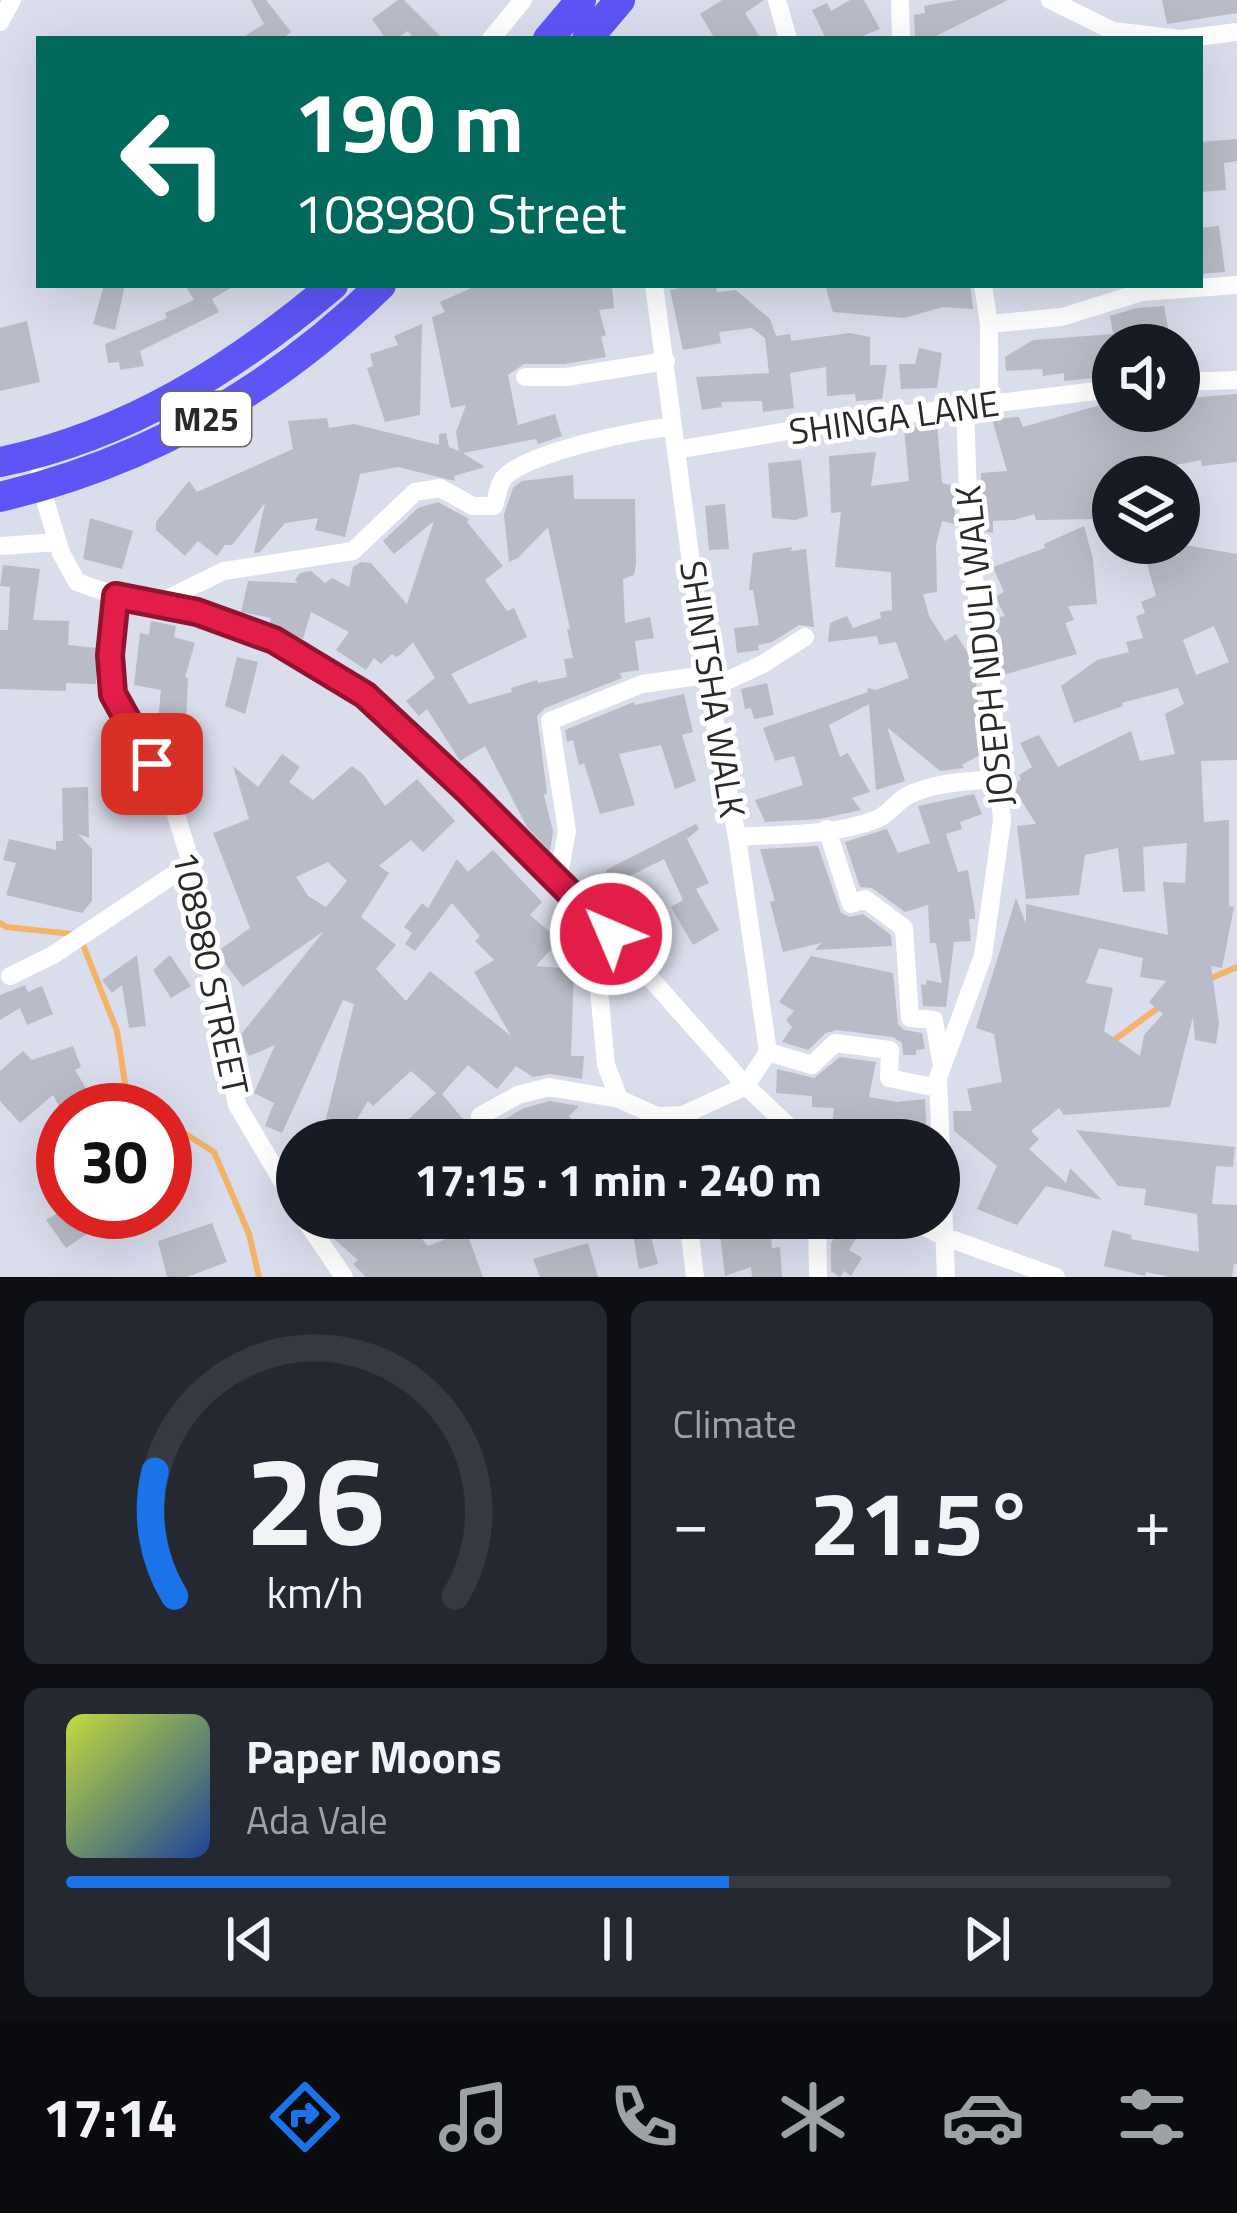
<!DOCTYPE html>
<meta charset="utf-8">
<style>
:root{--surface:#171b24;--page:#242831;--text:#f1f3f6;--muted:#9ea1a6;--line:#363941;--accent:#1a73e8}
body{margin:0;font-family:"Titillium Web",sans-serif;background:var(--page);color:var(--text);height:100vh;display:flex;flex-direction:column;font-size:45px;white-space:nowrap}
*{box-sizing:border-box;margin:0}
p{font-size:39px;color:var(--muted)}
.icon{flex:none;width:66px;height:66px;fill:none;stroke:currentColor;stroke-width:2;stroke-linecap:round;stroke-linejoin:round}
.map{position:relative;height:1277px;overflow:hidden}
.sheet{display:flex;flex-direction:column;gap:24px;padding:24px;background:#0d0f14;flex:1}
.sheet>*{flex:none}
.banner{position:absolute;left:36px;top:36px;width:1167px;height:252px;border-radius:0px;box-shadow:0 12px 48px #0002;background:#00695c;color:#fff;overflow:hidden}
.controls{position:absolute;left:1092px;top:324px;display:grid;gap:24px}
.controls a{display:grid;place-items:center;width:108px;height:108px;border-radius:50%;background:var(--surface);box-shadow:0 12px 48px #0002;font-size:60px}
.speed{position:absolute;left:36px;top:1083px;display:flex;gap:24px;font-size:60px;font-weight:700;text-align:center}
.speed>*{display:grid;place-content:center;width:156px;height:156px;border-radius:50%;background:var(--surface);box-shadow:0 12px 48px #0002;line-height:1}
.speed .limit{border:18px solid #d22;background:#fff;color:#111}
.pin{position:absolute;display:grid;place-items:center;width:102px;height:102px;color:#fff;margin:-51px;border-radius:24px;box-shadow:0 6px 18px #0006}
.me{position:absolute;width:132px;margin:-66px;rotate:315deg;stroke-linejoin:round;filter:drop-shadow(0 0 9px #0008)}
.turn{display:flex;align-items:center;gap:42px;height:252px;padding:0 60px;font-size:54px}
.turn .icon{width:156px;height:156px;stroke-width:2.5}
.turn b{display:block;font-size:84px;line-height:102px}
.big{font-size:90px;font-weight:700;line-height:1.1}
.sheet .widget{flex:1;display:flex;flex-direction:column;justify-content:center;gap:18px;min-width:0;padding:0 42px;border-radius:18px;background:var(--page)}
.sheet .dial{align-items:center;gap:0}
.dial svg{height:312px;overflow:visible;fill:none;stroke:var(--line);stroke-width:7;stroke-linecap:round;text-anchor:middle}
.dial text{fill:var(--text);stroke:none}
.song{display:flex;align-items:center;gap:36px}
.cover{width:144px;height:144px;border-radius:18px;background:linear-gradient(135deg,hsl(70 70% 55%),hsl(220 70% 35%))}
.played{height:12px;border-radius:6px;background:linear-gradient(90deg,var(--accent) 60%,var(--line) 60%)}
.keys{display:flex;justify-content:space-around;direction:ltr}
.heat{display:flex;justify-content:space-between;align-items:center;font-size:66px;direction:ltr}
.sheet .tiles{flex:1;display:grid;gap:24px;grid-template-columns:1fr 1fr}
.widget:last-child{grid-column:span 2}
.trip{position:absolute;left:276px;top:1119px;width:684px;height:120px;border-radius:60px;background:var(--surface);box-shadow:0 12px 48px #0002;font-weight:700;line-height:120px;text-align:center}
.tab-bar{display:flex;height:192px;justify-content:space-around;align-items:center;background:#090b0e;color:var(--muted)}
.tab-bar .icon{width:84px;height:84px}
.tab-bar .current{color:var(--accent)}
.tab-bar b{font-size:54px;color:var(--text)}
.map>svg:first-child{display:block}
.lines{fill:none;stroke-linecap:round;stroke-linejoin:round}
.stream{stroke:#f4b468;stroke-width:6}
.building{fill:#b9bbc7;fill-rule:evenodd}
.minor{stroke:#fff;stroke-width:18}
.primary{stroke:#5d55f6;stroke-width:30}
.route-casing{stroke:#92132f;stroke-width:30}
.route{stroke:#e11d48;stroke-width:21}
.labels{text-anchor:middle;stroke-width:10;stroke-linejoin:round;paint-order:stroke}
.shield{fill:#fff;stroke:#696969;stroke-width:3}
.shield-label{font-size:33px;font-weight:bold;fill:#292929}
.street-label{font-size:36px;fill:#292929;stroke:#fff}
</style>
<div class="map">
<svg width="1237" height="1277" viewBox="0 0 1237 1277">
<rect width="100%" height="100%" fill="#daddec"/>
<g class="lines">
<!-- stream -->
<path class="stream" d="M0,923L6,927L73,934
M82,942L117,1031L127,1096L148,1110
M1209,979L1237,967
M1110,1043L1162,1005
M165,1121L214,1152L249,1234L259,1277"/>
</g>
<!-- building -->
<path class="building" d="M251,0H266L291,32L282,39H240L264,24Z
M398,0H404L443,39H414L408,31L395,39H386L372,19Z
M722,0H764L745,13L761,39H715L700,14Z
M850,0H864L880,29L854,39H826L812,10L827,3L831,11Z
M957,0H1008L930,39H915L914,15L925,13L924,6Z
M1162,0H1237V13L1167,24Z
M1237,139V161L1224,163L1226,190L1200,192V142Z
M1219,226L1225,272L1200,274V228Z
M104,285H125L115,330L93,324Z
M185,285H236L212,299L219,312L140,351L144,366L120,370L119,362L108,363L105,344L167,318L165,313L194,300Z
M478,285L612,286L614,308L599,310L606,335L601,337L606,357L565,364H524L508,375L518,425L555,414L562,436L538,444L536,439L463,453L485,467L454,476L455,481L398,467L360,474L345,537L315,530L318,518L285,523L260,552L254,553L265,503L232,545H225L217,556L198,541L185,556L156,530V522L189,481L197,492L293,449L288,421L327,418L329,428L354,424L439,445V434L446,433L449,447L459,451L456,432L466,405L451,408L432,317L445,312L440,302Z
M692,285H716L717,292L736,290L770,319L776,336L790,334L791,341L850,333L870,337V365H887L882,399L856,401L855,394L827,396L826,367L790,373L794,408L763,412L762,401L721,402L722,407L702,410L696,377L769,373L765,338L752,328L719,332L721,343L683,350L670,290Z
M825,285H970L973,309L943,307L904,318L833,312Z
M1164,306L1171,345H1115L1113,335V376L1064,381V373L1043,376L1042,369L1006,371L1005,357L1033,340L1113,334L1110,316L1137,308Z
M27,321L40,382L0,391V328Z
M422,324L420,415L385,422L367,368L373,366L370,354L398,345L394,336Z
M919,348L942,353L937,388L901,389L899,364H915Z
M1237,394V462L1202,466L1201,460L1160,468L1164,477H1113V513L1095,519L1036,520L1034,514L1014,520L993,521V533L983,531L981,473L1007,471L992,419L1019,417L1023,427L1107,403L1109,411H1179V399Z
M937,424L942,483L954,486L955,524L942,521L936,545L937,592L923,594L929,616L945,641L956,634L974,663L983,753L962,765L964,768L940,771L887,727L905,781L876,790L869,704L829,725L840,757L848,753L870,792L852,798L861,810L819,819L765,822L755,800L803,785L794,756L775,761L763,728L868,692L867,688L876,690L909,678L896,642L879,645L877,636L828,642L830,623L847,616L853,628L881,618L880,612L892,610L891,572L835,567L841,512L831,513L829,456L876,452L871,486L909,481L904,428Z
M801,460L808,516L795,520L772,518L768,463Z
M573,475L574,499H635L636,564L634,575L623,579L625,623L650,617L654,638L635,641L639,670L620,673L622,678L545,708L537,716L547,793L544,795L553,831L550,851L527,827L485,746L460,761L427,709L419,716L406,701L435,678L413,642L400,655L396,657L392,654L381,664L374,658L366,670L336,650L349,632L311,612L303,639L270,623L271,618L241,612L248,581L298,583L295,580L300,573L311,571L325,583L332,578L349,587L353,567L361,562L371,563L407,604L434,521L394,554L383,541L418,508L438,502L469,519L467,522L503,566L485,580L507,611L514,608L527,637L451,674L469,704L512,692L511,688L537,680L538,683L567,677L564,659L573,658L567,629H570L548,527L518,558L509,562L504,515L513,488L522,481Z
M725,504L729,549L709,550L705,506Z
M90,518L133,531L122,569L83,559Z
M1084,526L1093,559L1097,604L1068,606L1074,620L1065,623L1077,654L1003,675L994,618L1005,616L995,597L1004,592L993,567L1045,548L1044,544Z
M1179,544L1237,554V760L1201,761L1204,822L1229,820V906L1234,907L1222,968L1211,966L1219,1023L1216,1044L1195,1040L1193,1017L1170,1107L1064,1115L1059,1108L1031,1131L1039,1139L1029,1149L1066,1183L1070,1168L1102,1200L1046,1186L1017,1225L977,1209L997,1166L954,1131L953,1111H972L967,1089L1002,1082L994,1034L976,1028L1016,898L1026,924V904L1168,935L1163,882L1185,883L1187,843L1143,847L1145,891L1123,892L1118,848L1085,855L1079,895L1026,899L1017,826L1036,824L1013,787L1021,779L1019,775L1032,767L1020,743L1039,735L1058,767L1131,731L1140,761L1175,754L1165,714L1184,704L1178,688L1122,703L1123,706L1074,723L1061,686L1097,660L1129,652L1126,642L1143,638L1136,616L1145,613L1141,602L1156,596L1147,564L1179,555ZM1214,626L1229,662L1196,675L1183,640ZM1099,948L1143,958L1140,977L1166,981L1149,1002L1163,1014L1144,1035L1140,1056L1104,1031L1113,988L1086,983Z
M792,547L791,551L806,549L814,627L799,625L772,642L758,645L759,650L737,653L734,628L759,625L753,590H749L753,553Z
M3,565L40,569L33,620L69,621L68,645L97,648L96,684L66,683V691L0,689V630H8L10,587L0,586Z
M151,621L176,626L174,637L195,643L185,677L188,678L185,743L156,740L161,690L134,685L140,633L149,635Z
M237,657L258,662L245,714L225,706Z
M767,683L774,715L754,719L751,708L745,709L741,689Z
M684,694L693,732L682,735L696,781L675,789L661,745L619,754L635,805L600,814L584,763L579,765L573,740L567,742L565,730L634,702L635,705Z
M282,754L300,767L289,782L313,800L352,766L363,774L385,806L417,779L455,821L423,852L411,840L379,866L389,873L361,917L396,945L376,969L406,1001L430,971L511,1036L474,972L494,960L475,941L480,936L452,903L415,951L405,944L412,933L404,927L422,903L428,908L457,859L468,872L493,850L542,902L530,915L559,940L536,966L574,969L571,1056H584L582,1079L550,1074L533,1077L516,1066L497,1089L468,1065L442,1094L468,1125L456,1140H387L436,1093L411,1071L373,1106L368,1101L344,1140H329L322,1135L354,1004L343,1000L282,1133L265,1126L274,1103L254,1093L275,1045L249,1056L239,1037L324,931L243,987L226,965L221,949L250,928L213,833L249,819L233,766L258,787ZM328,862L347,881L326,907L308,896L296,877Z
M88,787L89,838L78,834L92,849V901L82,913L6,895L16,863L3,860L9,839L56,850V841H63L62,788Z
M974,794L982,814L960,822L962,829L946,834L958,872L968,870L975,913V919H969L971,941L954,942L946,1007L923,1006L921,984L926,985L927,980L942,983L936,943H930L928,905L905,912L872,888L860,887L845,842L887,829L898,853L930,843L918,806Z
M696,824L699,829L687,839L709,883L696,889L719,930L693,945L671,907L683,900L664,859L610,886L606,870Z
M818,846L841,913L850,917L863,914L891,935L892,946L815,950L821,943L783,952L770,902L775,901L760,849Z
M137,955L146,1026L129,1028L122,985L112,993L102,980Z
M170,955L191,986L171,998L153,970Z
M811,956L893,973L898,1024L904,1030L922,1033L925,1049L916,1050V1055H903L902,1043L893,1037L837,1030L826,1033L808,1050L782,1042L792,1027L786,1020L794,1011L779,1002Z
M25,985L28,992L42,986L53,1014L27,1025L20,1008L0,1020V995Z
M73,1046L81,1067L75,1070L99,1110H61L53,1095L20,1123L0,1101V1071L23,1051L32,1060Z
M840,1057L876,1062L869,1097L897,1102L925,1099L927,1140H830L834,1108L812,1107V1096L776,1093L777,1069L814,1078Z
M550,1101L579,1106L569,1116L572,1120L551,1132L544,1121L525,1140H503L491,1127L524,1108Z
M1076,1130L1235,1147L1233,1167L1216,1166L1212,1204L1237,1205V1264H1234L1232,1277H1170L1146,1272L1145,1276L1104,1266L1112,1230L1132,1235L1131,1239L1199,1252L1197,1214L1144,1205L1146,1189L1118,1186Z
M59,1212H74L88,1233L66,1248L46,1220Z
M374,1218H394L411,1233L414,1230L428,1246L466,1231L483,1277H366L353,1264L358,1260L334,1239L349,1226L357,1237Z
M630,1218H646L658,1264L639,1269Z
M718,1218H769L772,1248L780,1247L782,1277H752L751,1267L725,1276Z
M847,1218L864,1226L849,1250L862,1258L851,1276L844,1271L840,1277L831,1271V1243Z
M212,1223L227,1262L187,1277H167L158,1241Z
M588,1243L598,1277H540L533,1259Z"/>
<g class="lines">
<!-- minor -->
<path class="minor" d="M777,0L788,39
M900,0L901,39
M1050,0L1113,31L1181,39L1237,32
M0,22L12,0
M491,39L523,0
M983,285L989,324V403
M989,324L1062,317L1142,292L1237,285
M525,377H566L666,361
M1179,382L1237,380
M676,450L841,422L1113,389
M38,477L61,553L77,582L116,596L197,612L274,640L365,695L466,789L611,934L746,1086L803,1140
M0,546L58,542
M116,596L110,655L113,694L171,799L191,863L237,1105L297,1206
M158,603L224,571L353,551L415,492L440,488L473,506H494C497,497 498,486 503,479C521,454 641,428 673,427
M709,689L763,664L805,637
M827,829L851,904L865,899L904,928L910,1018L934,1020L941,1061
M737,837C781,834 836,836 877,819C889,814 896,802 907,796C934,782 969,781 999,779
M558,881L567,831L550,721L642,684L706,675
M592,915L606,1065L619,1099L657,1116L683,1115L746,1086L768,1052L737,837L706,675L654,285
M10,976L53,955L191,863
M768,1052L812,1065L835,1043L890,1050L889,1078L937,1088
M480,1116L518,1095L549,1087L619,1099
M304,1218L344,1277
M688,1218L695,1277
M817,1218L818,1277
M906,1218L943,1236L1056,1277
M946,1277L938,1078L983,956L1002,821L991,682L970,554L965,406"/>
<!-- primary -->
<path class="primary" d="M548,39L581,0
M587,39L620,0
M0,462C127,436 235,368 333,285
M0,497C146,462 274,390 381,285"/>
</g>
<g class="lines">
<defs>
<path id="route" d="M152,764L113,694L110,655L116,596L197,612L274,640L365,695L466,789L611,934"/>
</defs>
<!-- route casing -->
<use href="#route" class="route-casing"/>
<!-- route -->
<use href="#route" class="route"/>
</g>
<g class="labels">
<!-- shield labels -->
<rect class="shield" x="161" y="392" width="90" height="54" rx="9"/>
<g class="shield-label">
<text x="206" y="431">M25</text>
</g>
<!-- street labels -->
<g class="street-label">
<text transform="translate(894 417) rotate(-8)" y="13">SHINGA LANE</text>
<text transform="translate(984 646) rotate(-96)" y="13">JOSEPH NDULI WALK</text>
<text transform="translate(713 689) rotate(81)" y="13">SHINTSHA WALK</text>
<text transform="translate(211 973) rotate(78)" y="13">108980 STREET</text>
</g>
</g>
</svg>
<div class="controls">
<a><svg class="icon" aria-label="sound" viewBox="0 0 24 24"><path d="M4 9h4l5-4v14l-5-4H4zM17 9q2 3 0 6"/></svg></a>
<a><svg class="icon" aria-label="layers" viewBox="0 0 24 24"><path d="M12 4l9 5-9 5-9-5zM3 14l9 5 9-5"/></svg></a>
</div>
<div class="speed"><div class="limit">30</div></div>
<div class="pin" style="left:152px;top:764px;background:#d93025"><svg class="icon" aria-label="arrive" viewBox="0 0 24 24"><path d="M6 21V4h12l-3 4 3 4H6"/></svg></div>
<svg class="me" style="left:611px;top:934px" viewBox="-20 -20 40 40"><circle r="17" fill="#e11d48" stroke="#fff" stroke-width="3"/><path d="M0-11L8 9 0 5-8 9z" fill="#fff"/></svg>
<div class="trip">17:15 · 1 min · 240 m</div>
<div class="banner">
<div class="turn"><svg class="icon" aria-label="left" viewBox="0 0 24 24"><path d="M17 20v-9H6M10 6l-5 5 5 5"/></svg><div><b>190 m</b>108980 Street</div></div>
</div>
</div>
<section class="sheet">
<div class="tiles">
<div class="widget dial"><svg viewBox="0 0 100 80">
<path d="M14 69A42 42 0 1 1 86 69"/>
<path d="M14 69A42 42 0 0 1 9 37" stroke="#1a73e8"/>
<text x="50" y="56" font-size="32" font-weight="700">26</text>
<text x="50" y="72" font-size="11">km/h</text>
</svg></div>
<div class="widget"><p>Climate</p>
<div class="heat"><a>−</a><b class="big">21.5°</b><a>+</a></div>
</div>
<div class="widget">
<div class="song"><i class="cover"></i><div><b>Paper Moons</b><p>Ada Vale</p></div></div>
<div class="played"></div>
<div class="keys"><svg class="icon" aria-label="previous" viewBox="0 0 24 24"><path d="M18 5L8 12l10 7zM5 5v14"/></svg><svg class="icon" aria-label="pause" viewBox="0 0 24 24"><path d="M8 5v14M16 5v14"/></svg><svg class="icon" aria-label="next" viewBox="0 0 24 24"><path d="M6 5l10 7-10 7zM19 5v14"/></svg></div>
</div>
</div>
</section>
<nav class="tab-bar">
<b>17:14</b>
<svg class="icon current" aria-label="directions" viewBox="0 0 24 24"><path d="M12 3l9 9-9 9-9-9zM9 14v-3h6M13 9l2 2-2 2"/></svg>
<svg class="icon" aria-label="music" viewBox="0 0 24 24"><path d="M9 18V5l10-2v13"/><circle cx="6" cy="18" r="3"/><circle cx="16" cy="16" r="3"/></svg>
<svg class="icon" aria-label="phone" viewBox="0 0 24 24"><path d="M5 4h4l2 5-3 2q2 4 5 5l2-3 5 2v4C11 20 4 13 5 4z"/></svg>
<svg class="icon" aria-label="climate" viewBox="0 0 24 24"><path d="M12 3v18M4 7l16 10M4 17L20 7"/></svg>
<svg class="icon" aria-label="car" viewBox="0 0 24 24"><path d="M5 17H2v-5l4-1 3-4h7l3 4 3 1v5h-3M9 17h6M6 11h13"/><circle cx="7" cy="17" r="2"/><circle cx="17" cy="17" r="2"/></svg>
<svg class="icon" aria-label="filters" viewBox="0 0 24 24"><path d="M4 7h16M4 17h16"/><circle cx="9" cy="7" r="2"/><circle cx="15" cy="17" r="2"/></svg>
</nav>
